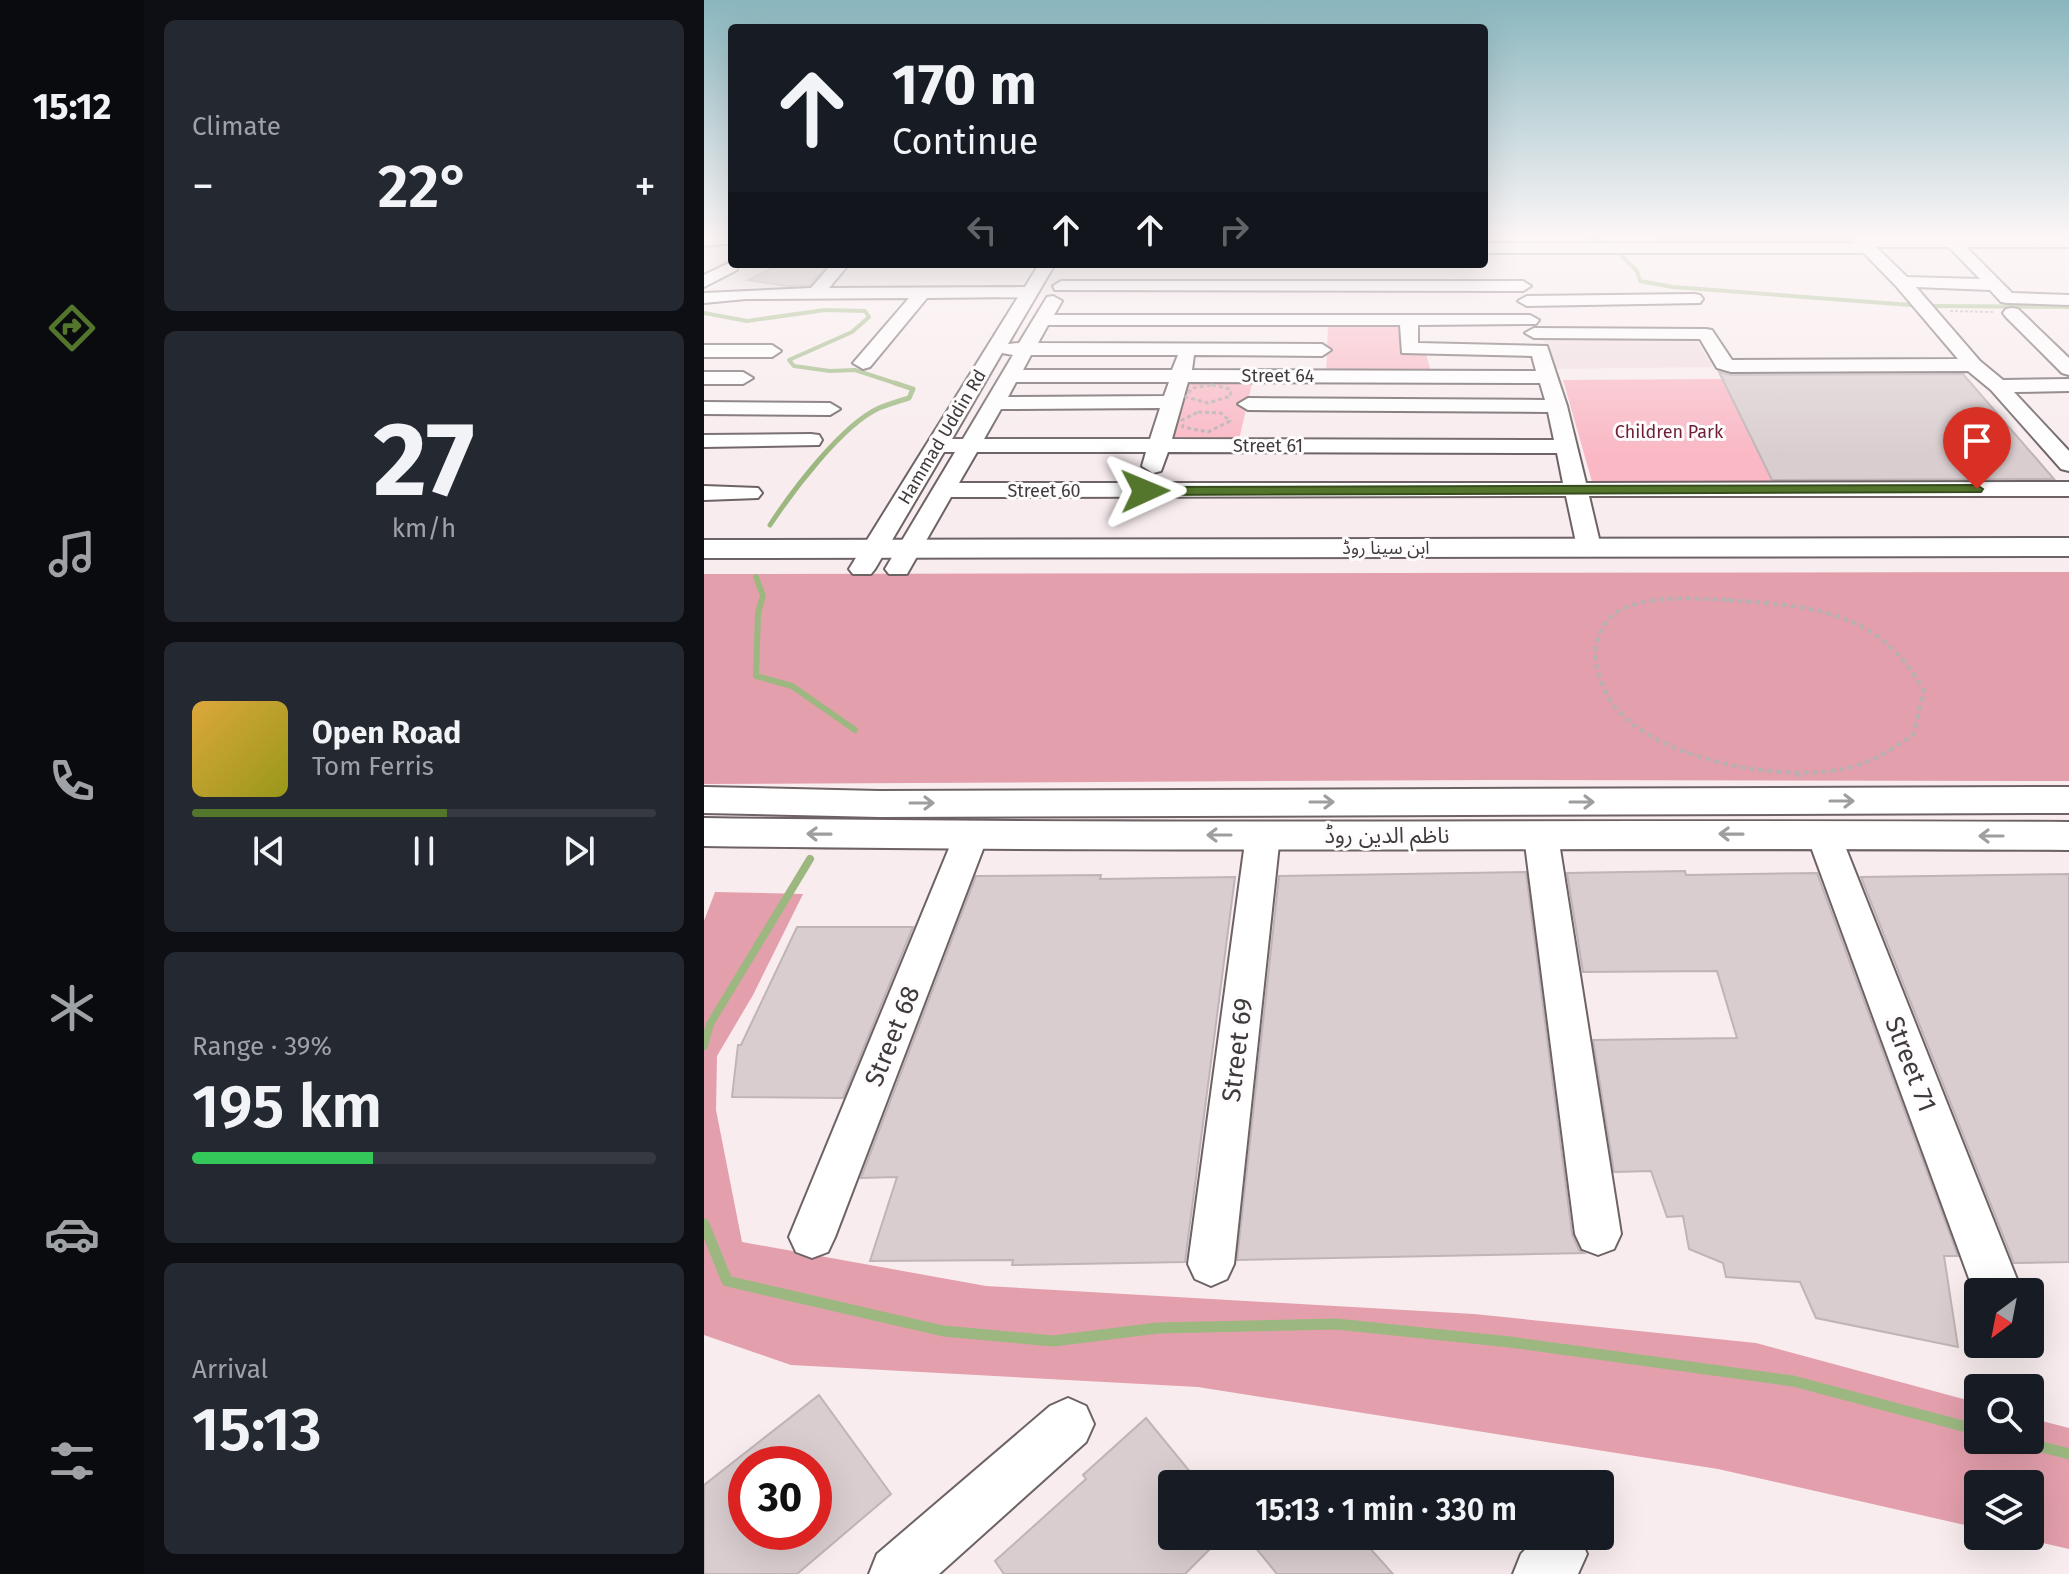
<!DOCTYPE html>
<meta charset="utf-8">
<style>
:root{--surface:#171b24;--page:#242831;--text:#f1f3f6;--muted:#9ea1a6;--line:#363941;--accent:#54752c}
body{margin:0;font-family:"Fira Sans","Noto Sans Arabic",sans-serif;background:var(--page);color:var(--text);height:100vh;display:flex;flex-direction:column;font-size:30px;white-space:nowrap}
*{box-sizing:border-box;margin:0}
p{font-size:26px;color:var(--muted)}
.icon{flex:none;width:44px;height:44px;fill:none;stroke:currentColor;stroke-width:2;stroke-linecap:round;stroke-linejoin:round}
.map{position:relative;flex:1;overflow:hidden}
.side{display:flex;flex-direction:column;gap:20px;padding:20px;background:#0d0f14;width:560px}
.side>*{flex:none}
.guide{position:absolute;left:24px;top:24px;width:760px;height:244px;border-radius:8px;box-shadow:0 8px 32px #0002;background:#171b24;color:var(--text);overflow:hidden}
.needle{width:52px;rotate:212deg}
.buttons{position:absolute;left:1260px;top:1278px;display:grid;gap:16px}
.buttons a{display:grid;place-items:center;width:80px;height:80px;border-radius:8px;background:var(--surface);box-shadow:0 8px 32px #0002;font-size:40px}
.speed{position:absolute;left:24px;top:1446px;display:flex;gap:16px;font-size:40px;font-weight:700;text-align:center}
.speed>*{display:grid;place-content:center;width:104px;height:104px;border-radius:50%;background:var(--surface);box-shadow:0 8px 32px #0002;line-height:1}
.speed .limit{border:12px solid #d22;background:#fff;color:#111}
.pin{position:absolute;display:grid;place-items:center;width:68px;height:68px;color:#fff;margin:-82px -34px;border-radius:50% 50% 50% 0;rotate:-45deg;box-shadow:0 0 8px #0007}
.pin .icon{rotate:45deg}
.me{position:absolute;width:88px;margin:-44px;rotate:89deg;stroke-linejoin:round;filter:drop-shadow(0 0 6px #0008)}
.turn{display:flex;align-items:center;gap:28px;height:168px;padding:0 32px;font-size:36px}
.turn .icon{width:104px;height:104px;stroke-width:2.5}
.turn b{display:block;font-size:56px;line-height:68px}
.lanes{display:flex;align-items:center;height:76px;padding:0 32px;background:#0003;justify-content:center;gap:40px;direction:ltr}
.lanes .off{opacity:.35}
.big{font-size:60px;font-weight:600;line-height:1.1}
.side .card{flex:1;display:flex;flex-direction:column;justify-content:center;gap:12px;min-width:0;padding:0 28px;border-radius:12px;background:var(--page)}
.side .dial{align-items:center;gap:0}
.dial b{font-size:104px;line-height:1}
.song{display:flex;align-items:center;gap:24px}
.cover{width:96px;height:96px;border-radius:12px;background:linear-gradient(135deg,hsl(40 70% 55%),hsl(60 70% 35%))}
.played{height:8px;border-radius:4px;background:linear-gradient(90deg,var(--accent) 55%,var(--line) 55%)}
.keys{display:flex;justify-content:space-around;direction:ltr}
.heat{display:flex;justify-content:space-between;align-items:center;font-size:44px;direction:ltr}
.charge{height:12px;border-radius:6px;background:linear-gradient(90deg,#34c759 39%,var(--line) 0)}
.trip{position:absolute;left:454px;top:1470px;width:456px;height:80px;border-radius:8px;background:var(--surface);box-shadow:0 8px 32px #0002;font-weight:600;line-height:80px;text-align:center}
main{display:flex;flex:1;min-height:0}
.tabs{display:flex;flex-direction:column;width:144px;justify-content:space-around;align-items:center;background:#090b0e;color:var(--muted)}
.tabs .icon{width:56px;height:56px}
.tabs .on{color:var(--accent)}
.tabs b{font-size:36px;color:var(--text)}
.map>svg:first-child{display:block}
.built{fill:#f0dde0}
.green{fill:#f9b8c4}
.forest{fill:#e39fac}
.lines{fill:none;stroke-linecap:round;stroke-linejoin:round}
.stream-far4{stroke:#9cb880;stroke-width:4}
.stream-far3{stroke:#9cb880;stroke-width:5}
.stream-far2{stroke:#9cb880;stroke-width:6}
.stream-far1{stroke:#9cb880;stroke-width:8}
.stream{stroke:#9cb880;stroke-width:11}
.building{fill:#d9cdcf;stroke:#bfb4b6;stroke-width:2;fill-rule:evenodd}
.minor-casing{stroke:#6d6365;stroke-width:4}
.major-casing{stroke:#6d6365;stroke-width:4}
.path-far2{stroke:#b9b0b1;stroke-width:2;stroke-dasharray:3 2;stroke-linecap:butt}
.path-far1{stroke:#b9b0b1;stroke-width:3;stroke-dasharray:4 3;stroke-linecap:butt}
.path{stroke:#b9b0b1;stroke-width:4;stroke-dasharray:5 4;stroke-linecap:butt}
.minor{fill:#fff;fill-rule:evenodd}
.major{fill:#fff;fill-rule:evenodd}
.oneway{stroke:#9f9d9d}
.route{fill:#54752c;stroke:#374c1d;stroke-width:2}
.labels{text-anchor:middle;stroke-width:6;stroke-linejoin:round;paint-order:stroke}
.far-street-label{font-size:18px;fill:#3f3b3b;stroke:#fefcfc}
.far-park-label{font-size:18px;fill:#6e1f37;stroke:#fefcfc}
.street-label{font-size:22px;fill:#3f3b3b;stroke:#fefcfc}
.near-street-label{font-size:26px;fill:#3f3b3b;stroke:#fefcfc}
</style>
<main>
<nav class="tabs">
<b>15:12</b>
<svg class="icon on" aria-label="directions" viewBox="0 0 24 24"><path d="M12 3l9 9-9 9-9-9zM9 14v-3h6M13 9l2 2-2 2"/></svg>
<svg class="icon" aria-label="music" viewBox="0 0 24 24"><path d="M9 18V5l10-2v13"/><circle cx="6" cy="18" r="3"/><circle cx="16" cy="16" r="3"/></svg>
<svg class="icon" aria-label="phone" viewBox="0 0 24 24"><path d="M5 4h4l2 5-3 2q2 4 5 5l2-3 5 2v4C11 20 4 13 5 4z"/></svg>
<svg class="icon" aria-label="climate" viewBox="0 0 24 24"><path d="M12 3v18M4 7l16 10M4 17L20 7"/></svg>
<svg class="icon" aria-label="car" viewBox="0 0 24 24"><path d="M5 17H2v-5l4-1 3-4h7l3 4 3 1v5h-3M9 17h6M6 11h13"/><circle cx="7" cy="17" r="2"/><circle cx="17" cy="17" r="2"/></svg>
<svg class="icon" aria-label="filters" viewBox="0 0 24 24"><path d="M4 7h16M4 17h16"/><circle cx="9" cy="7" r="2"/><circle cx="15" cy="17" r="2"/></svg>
</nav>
<section class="side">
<div class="card"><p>Climate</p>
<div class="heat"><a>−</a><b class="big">22°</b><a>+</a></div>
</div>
<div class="card dial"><b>27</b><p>km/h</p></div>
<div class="card">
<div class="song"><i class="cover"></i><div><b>Open Road</b><p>Tom Ferris</p></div></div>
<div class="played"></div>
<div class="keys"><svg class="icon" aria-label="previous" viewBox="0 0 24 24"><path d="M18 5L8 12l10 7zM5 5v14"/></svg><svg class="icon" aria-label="pause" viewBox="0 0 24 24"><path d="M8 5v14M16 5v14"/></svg><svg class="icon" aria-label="next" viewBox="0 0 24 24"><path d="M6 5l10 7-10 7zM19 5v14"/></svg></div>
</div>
<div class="card"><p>Range · 39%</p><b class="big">195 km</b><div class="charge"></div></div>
<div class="card"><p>Arrival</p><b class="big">15:13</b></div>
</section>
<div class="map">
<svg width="1365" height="1574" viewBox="0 0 1365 1574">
<rect width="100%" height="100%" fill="#f8ecee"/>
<!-- built -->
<path class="built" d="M988,333L1009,367L850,369L838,335Z"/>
<!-- green -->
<path class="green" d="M700,323L703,350L721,351L728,375H622L624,324Z
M480,379H549L534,444H458Z
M1018,379L1070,484L889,485L859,380Z"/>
<!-- forest -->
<path class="forest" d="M943,235H1140L1151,246L967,245Z
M1365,572V781L785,780L0,784V574Z
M11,892L99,894L49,995L13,1056L12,1110L38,1242L282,1286L770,1314L1052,1343L1274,1403V1440H1326V1418L1365,1428V1549L1309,1536H1326V1484H1274V1528L1014,1469L494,1387L87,1365L0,1335V921Z"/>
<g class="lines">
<!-- stream-far4 -->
<path class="stream-far4" d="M881,235L905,245
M914,252L933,271L936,281L969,287L1207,305
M1229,306L1365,307
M0,313L43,321L121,310L161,311L165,317L148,332L85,360L90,366L126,371L151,370L197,385"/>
<!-- stream-far3 -->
<path class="stream-far3" d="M66,525C89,490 138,425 175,408C185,404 195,401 205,398L209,389L191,383"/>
<!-- stream-far2 -->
<path class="stream-far2" d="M52,577L59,596L54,613L52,676L88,686L151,730"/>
<!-- stream-far1 -->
<path class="stream-far1" d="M0,1046L6,1024L106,859"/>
<!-- stream -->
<path class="stream" d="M0,1224L23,1281L239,1331L349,1341L454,1328L632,1324L806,1342L1089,1381L1274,1430
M1311,1440L1365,1454"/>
</g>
<!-- building -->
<path class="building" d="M77,264H124L106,285L83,286L44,280Z
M1015,372L1027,375L1259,374L1350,479L1068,480Z
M981,871L982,875L1113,873L1254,1256H1240L1254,1347L1112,1318L1096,1282L1022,1277L1019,1263L985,1249L979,1216L963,1217L947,1171L910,1172L889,1040L1033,1038L1013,971L879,972L863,873Z
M822,872L868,1234L875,1250L880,1253L533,1260L575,876Z
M1365,874V1262L1310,1263L1157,877Z
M397,875L396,879L531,877L481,1262L308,1265L309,1260L166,1261L193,1177L157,1178L272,876Z
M93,927H209L139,1098L28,1097L34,1045H37Z
M115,1395L187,1494L93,1574H0V1485ZM42,1464H110V1532H42Z
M442,1418L496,1484H468V1536H519L481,1574H300L291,1561L382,1479L379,1475Z
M542,1536H655L689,1574H573Z"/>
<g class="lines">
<defs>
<path id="minor" d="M28,235V243L0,246V236Z
M1144,235L1162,237H1365V247H1262L1308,293L1365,295V305L1303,303L1297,302L1286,290L1212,287L1276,361L1299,380L1365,379V391L1310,392L1365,451V471L1357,469L1287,390L1264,371L1027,372L1013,368L996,339L830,338L821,333L830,328L1002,329L1008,330L1028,360L1254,359L1192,286L1160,253H780V243H1151ZM1172,247H1245L1276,279L1203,277Z
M27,262L33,264V270L0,287V275Z
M128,264H145L125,288L321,287L335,264H351L304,344L315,343L343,297L349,296L358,301L350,315H826L835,320L832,324L714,325V343L843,346L863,406L882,483L1365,482V496H885L897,547L894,552H876L873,547L862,496L247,497L203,574H185L181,569L251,452H240L171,569L167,574H149L145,569L314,297L223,298L166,367L159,369L149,363L205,298L42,299L0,303V293L107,288ZM344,325H696L698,353L828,356L832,371L488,370L490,355L618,356L627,350L618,344L334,343ZM298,353L309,355L259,439H248ZM327,355H474L468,370H319ZM312,382H465L460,396L304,397ZM484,382L836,383L841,400L544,398L534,404L544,410L844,412L850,440L468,439ZM456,408L446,439H280L297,409ZM273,452H442L438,466L449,473L457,471L464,452L853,453L859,483H255Z
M357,281H819L827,286L819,291L351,290L349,286Z
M990,294L996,295L999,299L996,303L823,306L814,301L823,296Z
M1308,308L1314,309L1365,358V375L1358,373L1302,317L1299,313L1302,309Z
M0,345H68L77,351L68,357H0Z
M0,372H39L49,378L39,384H0Z
M0,402L126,403L136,409L126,415L0,414Z
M107,434L115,435L118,440L115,445L0,447V435Z
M0,486L54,488L58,493L54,498L0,500Z
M559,824L571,827L576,835L530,1264L523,1279L507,1286L491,1279L484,1264L542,835L547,827Z
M267,825L279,828L284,836L131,1237L124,1252L108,1258L92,1252L85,1237L250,836L255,828Z
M837,825L849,828L854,836L917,1234L910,1249L894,1255L878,1249L871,1234L820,836L825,828Z
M1120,825L1132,828L1137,836L1318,1292H1274V1300L1270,1292L1103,836L1108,828Z
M364,1398L382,1406L390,1424L382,1442L235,1574H165L173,1554L346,1406Z
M834,1536H875L883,1554L874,1574H809L817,1554Z"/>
<path id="major" d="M1365,538V556L0,558V540Z
M0,787L175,791L1365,787V813L175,817L0,813Z
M0,818C455,825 910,819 1365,822V850C910,847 455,853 0,846Z"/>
</defs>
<!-- minor casing -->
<use href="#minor" class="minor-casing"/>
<!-- major casing -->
<use href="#major" class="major-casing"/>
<!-- path-far2 -->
<path class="path-far2" d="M1246,311L1289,312"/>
<!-- path-far1 -->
<path class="path-far1" d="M508,385L526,389L527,396L504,403L482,397L488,388Z
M494,412L517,413L526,421L504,432L479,427L478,420Z"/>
<!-- path -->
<path class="path" d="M1024,600C1107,606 1176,610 1220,691L1209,735C1178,755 1164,766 1126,771C1061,780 919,754 897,681C893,669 889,658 892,645C895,632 902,617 915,611C946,594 990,599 1024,600Z
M1094,774L1095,777"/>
<!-- minor -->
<use href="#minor" class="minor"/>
<!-- major -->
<use href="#major" class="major"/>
</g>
<!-- one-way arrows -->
<defs><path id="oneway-shaft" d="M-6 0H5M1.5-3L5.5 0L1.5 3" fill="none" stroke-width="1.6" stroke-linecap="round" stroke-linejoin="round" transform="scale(2)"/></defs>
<g class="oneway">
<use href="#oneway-shaft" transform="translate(1138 801)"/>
<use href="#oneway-shaft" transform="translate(618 802)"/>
<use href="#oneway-shaft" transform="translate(878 802)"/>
<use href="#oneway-shaft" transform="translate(218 803)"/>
<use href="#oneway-shaft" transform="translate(115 834) rotate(-179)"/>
<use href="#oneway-shaft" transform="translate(1027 834) rotate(-179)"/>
<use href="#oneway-shaft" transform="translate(515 835) rotate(180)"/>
<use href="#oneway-shaft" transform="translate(1287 836) rotate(-180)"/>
</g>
<!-- sky -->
<linearGradient id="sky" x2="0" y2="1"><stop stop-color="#89b6be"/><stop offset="0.52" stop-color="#fcf6f7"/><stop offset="1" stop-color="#fcf6f7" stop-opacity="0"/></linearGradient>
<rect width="1365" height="455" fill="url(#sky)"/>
<!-- route -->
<path class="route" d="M1273,485L1279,489L1277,492L441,495L434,491L441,487Z"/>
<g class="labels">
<!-- far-street labels -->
<g class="far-street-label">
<text x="574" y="382">Street 64</text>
<text transform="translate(238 437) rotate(-59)" y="6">Hammad Uddin Rd</text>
<text x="564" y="452">Street 61</text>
<text x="340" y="497">Street 60</text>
<text x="682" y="554">ابن سینا روڈ</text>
</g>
<!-- far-park labels -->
<g class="far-park-label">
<text x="965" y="438">Children Park</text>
</g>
<!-- street labels -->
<g class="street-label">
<text x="683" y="843">ناظم الدین روڈ</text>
</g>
<!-- near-street labels -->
<g class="near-street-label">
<text transform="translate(188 1036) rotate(-68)" y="9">Street 68</text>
<text transform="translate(533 1050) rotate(-83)" y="9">Street 69</text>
<text transform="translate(1207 1064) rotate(69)" y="9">Street 71</text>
</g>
</g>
</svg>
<div class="buttons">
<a><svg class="needle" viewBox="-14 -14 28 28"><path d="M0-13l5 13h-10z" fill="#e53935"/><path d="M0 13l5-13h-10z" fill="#9ea1a6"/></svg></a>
<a><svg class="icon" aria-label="search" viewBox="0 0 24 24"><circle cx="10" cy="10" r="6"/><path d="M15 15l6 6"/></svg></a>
<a><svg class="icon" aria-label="layers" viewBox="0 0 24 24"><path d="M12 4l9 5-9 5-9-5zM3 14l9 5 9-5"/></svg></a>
</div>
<div class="speed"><div class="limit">30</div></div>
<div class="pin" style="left:1273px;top:489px;background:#d93025"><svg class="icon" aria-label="arrive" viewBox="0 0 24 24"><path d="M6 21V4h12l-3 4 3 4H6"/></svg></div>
<svg class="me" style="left:441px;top:491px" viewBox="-20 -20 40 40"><path d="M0-17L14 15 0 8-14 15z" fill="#54752c" stroke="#fff" stroke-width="4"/></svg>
<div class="trip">15:13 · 1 min · 330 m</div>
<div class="guide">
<div class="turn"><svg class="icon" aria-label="ahead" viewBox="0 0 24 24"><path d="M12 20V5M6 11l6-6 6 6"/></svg><div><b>170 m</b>Continue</div></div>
<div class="lanes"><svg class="icon off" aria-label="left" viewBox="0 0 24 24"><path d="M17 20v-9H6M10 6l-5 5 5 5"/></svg><svg class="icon" aria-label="ahead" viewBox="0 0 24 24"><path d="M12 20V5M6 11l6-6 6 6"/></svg><svg class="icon" aria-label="ahead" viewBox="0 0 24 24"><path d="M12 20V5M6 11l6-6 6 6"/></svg><svg class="icon off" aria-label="right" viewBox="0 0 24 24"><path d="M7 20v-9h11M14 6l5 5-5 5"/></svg></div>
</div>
</div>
</main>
